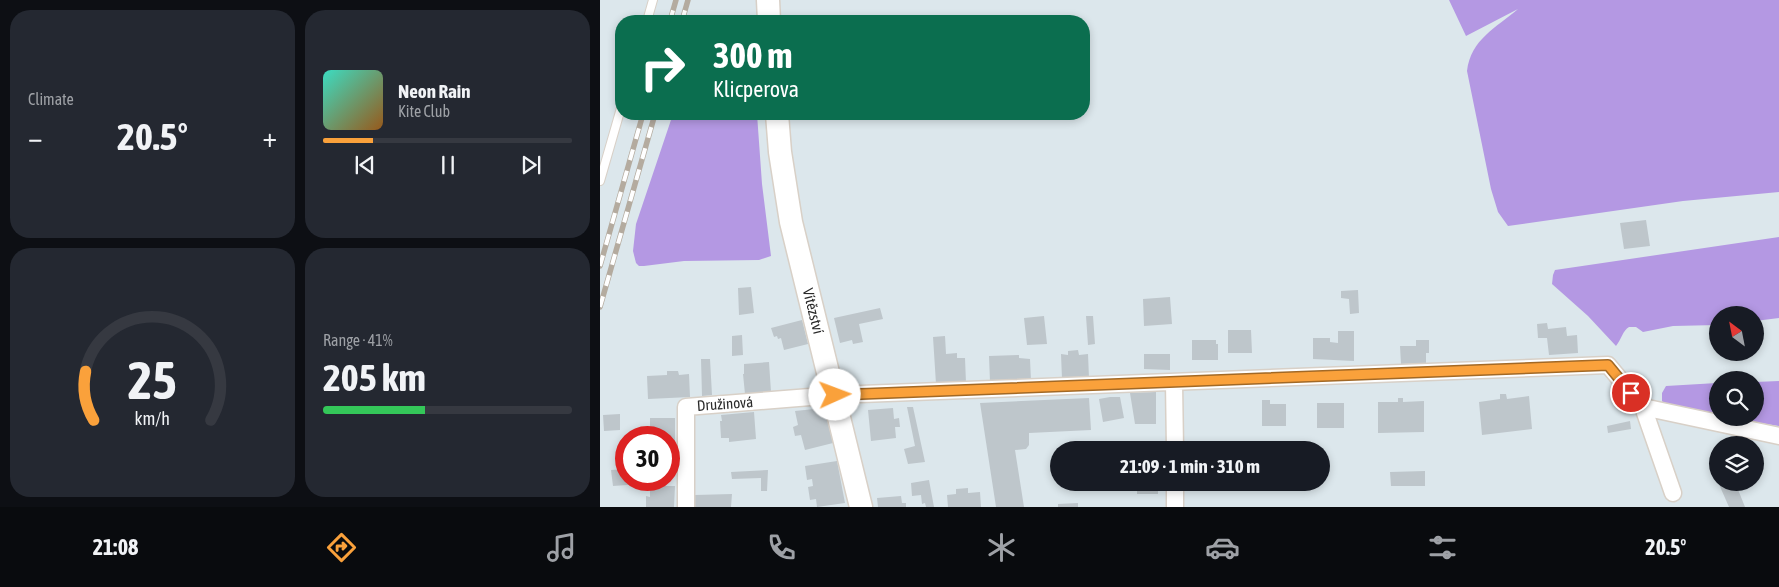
<!DOCTYPE html>
<meta charset="utf-8">
<style>
:root{--surface:#171b24;--page:#242831;--text:#f1f3f6;--muted:#9ea1a6;--line:#363941;--accent:#faa13b}
body{margin:0;font-family:"Asap Condensed",sans-serif;background:var(--page);color:var(--text);height:100vh;display:flex;flex-direction:column;font-size:19px;white-space:nowrap}
*{box-sizing:border-box;margin:0}
p{font-size:16px;color:var(--muted)}
.icon{flex:none;width:28px;height:28px;fill:none;stroke:currentColor;stroke-width:2;stroke-linecap:round;stroke-linejoin:round}
.map{position:relative;flex:1;overflow:hidden}
.panel{display:flex;flex-direction:column;gap:10px;padding:10px;background:#0d0f14;width:600px}
.panel>*{flex:none}
.banner{position:absolute;left:15px;top:15px;width:475px;height:105px;border-radius:20px;box-shadow:0 2px 8px #0003;background:#0b6e4f;color:#fff;overflow:hidden}
.needle{width:32px;rotate:328deg}
.buttons{position:absolute;left:1109px;top:306px;display:grid;gap:10px}
.buttons a{display:grid;place-items:center;width:55px;height:55px;border-radius:50%;background:var(--surface);box-shadow:0 2px 8px #0003;font-size:25px}
.speed{position:absolute;left:15px;top:426px;display:flex;gap:10px;font-size:25px;font-weight:700;text-align:center}
.speed>*{display:grid;place-content:center;width:65px;height:65px;border-radius:50%;background:var(--surface);box-shadow:0 2px 8px #0003;line-height:1}
.speed .limit{border:8px solid #d22;background:#fff;color:#111}
.pin{position:absolute;display:grid;place-items:center;width:42px;height:42px;color:#fff;margin:-21px;border:2px solid #fff;border-radius:50%;box-shadow:0 1px 5px #0007}
.me{position:absolute;width:55px;margin:-28px;rotate:88deg;stroke-linejoin:round;filter:drop-shadow(0 0 4px #0008)}
.turn{display:flex;align-items:center;gap:18px;height:105px;padding:0 15px;font-size:22px}
.turn .icon{width:65px;height:65px;stroke-width:2.5}
.turn b{display:block;font-size:35px;line-height:42px}
.big{font-size:38px;font-weight:700;line-height:1.1}
.panel .tile{flex:1;display:flex;flex-direction:column;justify-content:center;gap:8px;min-width:0;padding:0 18px;border-radius:20px;background:var(--page)}
.panel .dial{align-items:center;gap:0}
.dial svg{height:130px;overflow:visible;fill:none;stroke:var(--line);stroke-width:7;stroke-linecap:round;text-anchor:middle}
.dial text{fill:var(--text);stroke:none}
.song{display:flex;align-items:center;gap:15px}
.cover{width:60px;height:60px;border-radius:8px;background:linear-gradient(135deg,hsl(170 70% 55%),hsl(30 70% 35%))}
.played{height:5px;border-radius:2px;background:linear-gradient(90deg,var(--accent) 20%,var(--line) 20%)}
.keys{display:flex;justify-content:space-around;direction:ltr}
.heat{display:flex;justify-content:space-between;align-items:center;font-size:28px;direction:ltr}
.charge{height:8px;border-radius:4px;background:linear-gradient(90deg,#34c759 41%,var(--line) 0)}
.panel .tiles{flex:1;display:grid;gap:10px;grid-template-columns:repeat(2,1fr)}
.trip{position:absolute;left:450px;top:441px;width:280px;height:50px;border-radius:25px;background:var(--surface);box-shadow:0 2px 8px #0003;font-weight:700;line-height:50px;text-align:center}
.menu{display:flex;height:80px;justify-content:space-around;align-items:center;background:#090b0e;color:var(--muted)}
.menu .icon{width:35px;height:35px}
.menu .current{color:var(--accent)}
.menu b{font-size:22px;color:var(--text)}
main{display:flex;flex:1;min-height:0}
.map>svg:first-child{display:block}
.green{fill:#b498e3}
.building{fill:#bec6cb}
.lines{fill:none;stroke-linecap:round;stroke-linejoin:round}
.service-casing{stroke:#d8d0c7;stroke-width:10}
.minor-casing{stroke:#d8d0c7;stroke-width:19}
.secondary-casing{stroke:#d8d0c7;stroke-width:25}
.service{stroke:#fff;stroke-width:8}
.minor{stroke:#fff;stroke-width:16}
.secondary{stroke:#fff;stroke-width:22}
.rail-casing{stroke:#b4ab9f;stroke-width:5.5}
.rail{stroke:#fff;stroke-width:4;stroke-dasharray:11;stroke-linecap:butt}
.route-casing{stroke:#a26926;stroke-width:12}
.route{stroke:#faa13b;stroke-width:9}
.labels{text-anchor:middle;stroke-width:4.5;stroke-linejoin:round;paint-order:stroke}
.street-label{font-size:15px;fill:#2a2a2a;stroke:#fff}
</style>
<main>
<section class="panel">
<div class="tiles">
<div class="tile"><p>Climate</p>
<div class="heat"><a>−</a><b class="big">20.5°</b><a>+</a></div>
</div>
<div class="tile">
<div class="song"><i class="cover"></i><div><b>Neon Rain</b><p>Kite Club</p></div></div>
<div class="played"></div>
<div class="keys"><svg class="icon" aria-label="previous" viewBox="0 0 24 24"><path d="M18 5L8 12l10 7zM5 5v14"/></svg><svg class="icon" aria-label="pause" viewBox="0 0 24 24"><path d="M8 5v14M16 5v14"/></svg><svg class="icon" aria-label="next" viewBox="0 0 24 24"><path d="M6 5l10 7-10 7zM19 5v14"/></svg></div>
</div>
<div class="tile dial"><svg viewBox="0 0 100 80">
<path d="M14 69A42 42 0 1 1 86 69"/>
<path d="M14 69A42 42 0 0 1 9 39" stroke="#faa13b"/>
<text x="50" y="56" font-size="32" font-weight="700">25</text>
<text x="50" y="72" font-size="11">km/h</text>
</svg></div>
<div class="tile"><p>Range · 41%</p><b class="big">205 km</b><div class="charge"></div></div>
</div>
</section>
<div class="map">
<svg width="1179" height="507" viewBox="0 0 1179 507">
<rect width="100%" height="100%" fill="#dce7ec"/>
<!-- green -->
<path class="green" d="M849,0H1179V192L1083,201L908,226L898,212L891,189L867,71C871,39 896,28 918,9L866,36Z
M73,114H157L162,184L171,256L159,260L84,261L44,266H39L36,263L33,251L36,224Z
M1179,237V318L1155,321V315H1118L1117,325L1073,326L1043,332L1036,327H1029C1023,330 1021,340 1016,346L988,316L952,284L953,275L955,270Z
M1179,381V426L1128,418H1155V382Z
M1117,383V416L1065,405L1062,401V393L1066,386Z"/>
<!-- building -->
<path class="building" d="M1046,220L1050,246L1024,249L1020,223Z
M151,287L154,313L139,315L138,288Z
M758,290L759,313L750,314L749,299L741,298V291Z
M570,297L572,324L544,326L543,299Z
M280,308L283,319L259,324L263,342L253,344L252,340L240,343L234,318Z
M444,316L447,344L427,345L424,318Z
M486,316H493L495,344L488,345Z
M202,320L208,344L184,350L181,338L178,339L177,336L174,337L171,328Z
M947,323L948,329L966,327L967,336L977,335L978,353L949,355L947,338H938L937,324Z
M628,330H651L652,353H628Z
M738,331H754V361L713,359V338H730V342L738,343Z
M142,335L143,355L132,356V336Z
M345,336L346,354L357,353V358H365L366,383L336,384L333,337Z
M592,340H616V344H618V360H592Z
M816,340H829V353H826V363L801,364L800,346H816Z
M478,350L479,355L488,354L489,378L462,379L461,354L468,355V351Z
M544,354H570V370L544,369Z
M419,355V358L430,359L431,381L390,382L389,356Z
M101,359H110L112,395L102,396Z
M169,362L171,392L145,394L143,374H144V364Z
M67,371H78L79,375L89,374L90,397L48,399L47,376L67,375Z
M556,392V424H535L530,393Z
M900,394H906L907,399L929,396L932,429L882,435L879,402L900,399Z
M510,397H520L524,418L503,422L499,399Z
M489,398L491,430L429,433V445L426,449L415,450L424,507H396L380,403Z
M798,398H803V402L824,401V432L778,433V402H798Z
M662,400H670V404H686V426H662Z
M717,403H744V428H717Z
M307,407H313L325,462L308,464L304,449L315,446Z
M224,408L233,443L205,450L201,435L195,436L193,427L198,425L195,411Z
M293,408L294,419L299,418L300,427H295L296,438L271,441L268,410Z
M154,412L156,439L129,442V438H121L120,421H122L121,415Z
M20,414V430L4,431L3,415Z
M50,418H75V449L69,448V438H46V429H50Z
M1030,421L1031,429L1008,433L1007,426Z
M721,459H726V467L721,468Z
M237,461L245,503L217,507L216,499L210,500L208,487L213,486L212,479L207,480L205,466Z
M26,469V480H41V484L13,486L11,470Z
M168,470L167,491H161V478L132,479L131,472Z
M825,471V486H791L790,472Z
M329,480L334,507H326L325,503L322,504L321,495L312,496L311,483Z
M537,482H558V494H537Z
M1118,482H1135L1145,507H1129Z
M50,486H75L74,507H46V496L50,497Z
M368,488V493L380,492L381,507H348L347,495L356,494V489Z
M132,494L131,507H95V495Z
M301,496L302,503H306V507H278L277,498Z
M478,503V507H458V504Z"/>
<g class="lines">
<defs>
<path id="service" d="M47,21L53,0
M0,181L21,108"/>
<path id="minor" d="M574,382L575,450
M1043,407L1073,493
M575,482V507
M86,507V407L235,395L1008,365L1043,407L1179,436"/>
<path id="secondary" d="M168,0L169,21
M177,114L180,152L191,222L261,507"/>
</defs>
<!-- service casing -->
<use href="#service" class="service-casing"/>
<!-- minor casing -->
<use href="#minor" class="minor-casing"/>
<!-- secondary casing -->
<use href="#secondary" class="secondary-casing"/>
<!-- service -->
<use href="#service" class="service"/>
<!-- minor -->
<use href="#minor" class="minor"/>
<!-- secondary -->
<use href="#secondary" class="secondary"/>
<defs>
<path id="rail" d="M70,21L76,0
M82,21L88,0
M0,266L43,114
M0,307L55,114"/>
</defs>
<!-- rail casing -->
<use href="#rail" class="rail-casing"/>
<!-- rail -->
<use href="#rail" class="rail"/>
</g>
<g class="lines">
<defs>
<path id="route" d="M235,395L1008,365L1031,393"/>
</defs>
<!-- route casing -->
<use href="#route" class="route-casing"/>
<!-- route -->
<use href="#route" class="route"/>
</g>
<g class="labels">
<!-- street labels -->
<g class="street-label">
<text transform="translate(213 311) rotate(76)" y="5">Vítězství</text>
<text transform="translate(125 404) rotate(-4)" y="5">Družinová</text>
</g>
</g>
</svg>
<div class="buttons">
<a><svg class="needle" viewBox="-14 -14 28 28"><path d="M0-13l5 13h-10z" fill="#e53935"/><path d="M0 13l5-13h-10z" fill="#9ea1a6"/></svg></a>
<a><svg class="icon" aria-label="search" viewBox="0 0 24 24"><circle cx="10" cy="10" r="6"/><path d="M15 15l6 6"/></svg></a>
<a><svg class="icon" aria-label="layers" viewBox="0 0 24 24"><path d="M12 4l9 5-9 5-9-5zM3 14l9 5 9-5"/></svg></a>
</div>
<div class="speed"><div class="limit">30</div></div>
<div class="pin" style="left:1031px;top:393px;background:#d93025"><svg class="icon" aria-label="arrive" viewBox="0 0 24 24"><path d="M6 21V4h12l-3 4 3 4H6"/></svg></div>
<svg class="me" style="left:235px;top:395px" viewBox="-20 -20 40 40"><circle r="19" fill="#fff"/><path d="M0-13L10 11 0 6-10 11z" fill="#faa13b"/></svg>
<div class="trip">21:09 · 1 min · 310 m</div>
<div class="banner">
<div class="turn"><svg class="icon" aria-label="right" viewBox="0 0 24 24"><path d="M7 20v-9h11M14 6l5 5-5 5"/></svg><div><b>300 m</b>Klicperova</div></div>
</div>
</div>
</main>
<nav class="menu">
<b>21:08</b>
<svg class="icon current" aria-label="directions" viewBox="0 0 24 24"><path d="M12 3l9 9-9 9-9-9zM9 14v-3h6M13 9l2 2-2 2"/></svg>
<svg class="icon" aria-label="music" viewBox="0 0 24 24"><path d="M9 18V5l10-2v13"/><circle cx="6" cy="18" r="3"/><circle cx="16" cy="16" r="3"/></svg>
<svg class="icon" aria-label="phone" viewBox="0 0 24 24"><path d="M5 4h4l2 5-3 2q2 4 5 5l2-3 5 2v4C11 20 4 13 5 4z"/></svg>
<svg class="icon" aria-label="climate" viewBox="0 0 24 24"><path d="M12 3v18M4 7l16 10M4 17L20 7"/></svg>
<svg class="icon" aria-label="car" viewBox="0 0 24 24"><path d="M5 17H2v-5l4-1 3-4h7l3 4 3 1v5h-3M9 17h6M6 11h13"/><circle cx="7" cy="17" r="2"/><circle cx="17" cy="17" r="2"/></svg>
<svg class="icon" aria-label="filters" viewBox="0 0 24 24"><path d="M4 7h16M4 17h16"/><circle cx="9" cy="7" r="2"/><circle cx="15" cy="17" r="2"/></svg>
<b>20.5°</b>
</nav>
